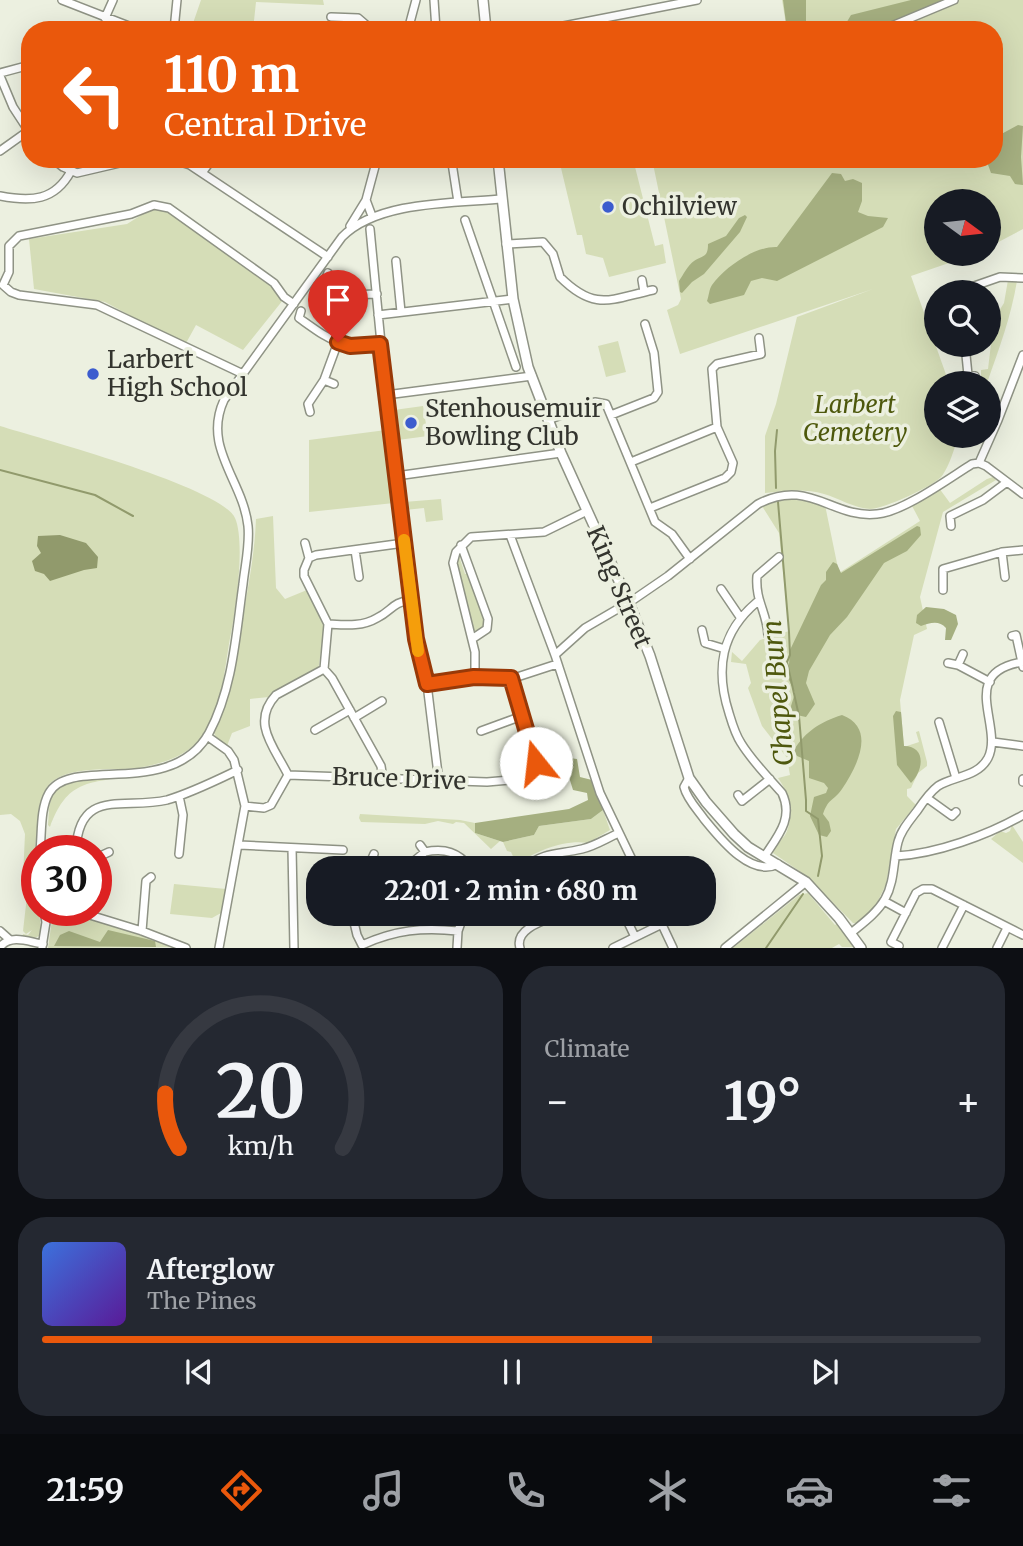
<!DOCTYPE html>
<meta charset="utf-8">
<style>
:root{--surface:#171b24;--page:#242831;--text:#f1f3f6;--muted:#9ea1a6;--line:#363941;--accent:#ea580c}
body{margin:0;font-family:Merriweather,serif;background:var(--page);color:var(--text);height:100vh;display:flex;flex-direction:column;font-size:26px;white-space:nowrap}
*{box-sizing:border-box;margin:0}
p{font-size:23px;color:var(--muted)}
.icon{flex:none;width:38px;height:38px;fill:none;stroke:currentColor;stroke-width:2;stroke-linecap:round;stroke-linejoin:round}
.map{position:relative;height:948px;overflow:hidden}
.drawer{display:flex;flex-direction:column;gap:18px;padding:18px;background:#0d0f14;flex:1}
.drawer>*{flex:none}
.hud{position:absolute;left:21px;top:21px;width:982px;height:147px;border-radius:28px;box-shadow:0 7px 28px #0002;background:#ea580c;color:#fff;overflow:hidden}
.needle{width:46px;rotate:105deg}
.tools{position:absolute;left:924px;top:189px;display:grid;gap:14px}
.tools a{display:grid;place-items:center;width:77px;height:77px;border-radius:50%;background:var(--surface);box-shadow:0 7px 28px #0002;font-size:35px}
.speed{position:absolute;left:21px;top:835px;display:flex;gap:14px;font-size:35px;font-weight:700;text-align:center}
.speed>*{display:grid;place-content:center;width:91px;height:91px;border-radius:50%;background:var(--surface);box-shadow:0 7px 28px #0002;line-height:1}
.speed .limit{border:10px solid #d22;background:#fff;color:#111}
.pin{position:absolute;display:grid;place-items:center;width:60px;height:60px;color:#fff;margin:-72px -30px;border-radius:50% 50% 50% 0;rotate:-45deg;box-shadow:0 0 7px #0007}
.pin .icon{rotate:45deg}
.me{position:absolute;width:77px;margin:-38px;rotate:344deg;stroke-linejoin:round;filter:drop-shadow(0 0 5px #0008)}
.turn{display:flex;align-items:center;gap:24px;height:147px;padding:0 28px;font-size:32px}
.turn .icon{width:91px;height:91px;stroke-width:2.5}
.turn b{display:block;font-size:49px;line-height:60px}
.big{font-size:52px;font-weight:700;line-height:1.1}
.drawer .card{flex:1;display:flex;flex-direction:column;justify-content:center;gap:10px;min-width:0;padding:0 24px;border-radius:28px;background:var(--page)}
.drawer .dial{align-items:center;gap:0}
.dial svg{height:182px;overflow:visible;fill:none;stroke:var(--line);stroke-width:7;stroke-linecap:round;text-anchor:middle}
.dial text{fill:var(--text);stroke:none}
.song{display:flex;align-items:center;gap:21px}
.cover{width:84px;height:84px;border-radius:10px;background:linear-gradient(135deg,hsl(220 70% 55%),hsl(270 70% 35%))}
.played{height:7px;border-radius:4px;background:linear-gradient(90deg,var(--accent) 65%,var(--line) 65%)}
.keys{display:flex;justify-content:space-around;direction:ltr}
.heat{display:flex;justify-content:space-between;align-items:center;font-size:38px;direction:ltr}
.drawer .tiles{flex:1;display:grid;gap:18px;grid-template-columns:1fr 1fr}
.card:last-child{grid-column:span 2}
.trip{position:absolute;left:306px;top:856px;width:410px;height:70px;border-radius:28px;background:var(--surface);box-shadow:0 7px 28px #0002;font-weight:700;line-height:70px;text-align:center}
.dock{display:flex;height:112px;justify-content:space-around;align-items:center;background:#090b0e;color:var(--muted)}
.dock .icon{width:49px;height:49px}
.dock .current{color:var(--accent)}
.dock b{font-size:32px;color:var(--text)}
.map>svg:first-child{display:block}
.green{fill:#d5ddb7}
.forest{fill:#a5af80}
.water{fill:#919a6c}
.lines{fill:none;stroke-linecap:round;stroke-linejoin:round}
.stream{stroke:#919a6c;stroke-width:2}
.minor-casing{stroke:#8f9385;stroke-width:10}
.major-casing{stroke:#8f9385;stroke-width:12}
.minor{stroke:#fff;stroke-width:7}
.major{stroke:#fff;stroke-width:9}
.route-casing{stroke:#983908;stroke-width:18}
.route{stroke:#ea580c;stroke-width:12}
.slow{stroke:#f59e0b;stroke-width:12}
.poi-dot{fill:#3c5cce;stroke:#ecf0e0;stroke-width:2.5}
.labels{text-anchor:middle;stroke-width:7;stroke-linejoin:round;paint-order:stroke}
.poi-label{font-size:24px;fill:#33342e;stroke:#ecf0e0;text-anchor:start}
.park-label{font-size:24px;font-style:italic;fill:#4d580c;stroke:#ecf0e0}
.street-label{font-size:24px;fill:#33342e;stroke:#ecf0e0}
.water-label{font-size:26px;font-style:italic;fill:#4e580e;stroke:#ecf0e0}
</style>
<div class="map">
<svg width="1023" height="948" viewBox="0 0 1023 948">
<rect width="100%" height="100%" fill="#ecf0e0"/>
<!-- green -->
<path class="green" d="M201,0H323L324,5L256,2L253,30H179L180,28L191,29Z
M782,0H1023V229L989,247V201H936V254H975L911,276L949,383H936V436H959C954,448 950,465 942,476C934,486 884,509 870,509C853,508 839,498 824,494C804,488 785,491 765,493V436L776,404L797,317L873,289L680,354L667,310L678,305L681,299L652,159H994V30H787Z
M562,159H633L655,246L663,244L666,263L609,277L603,258L586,254L582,235H577L561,168Z
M151,209H160L170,213L269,285L283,300L243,350L196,325L185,345L105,302L34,289L29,239L127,224Z
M1008,280L1017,281C1011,317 999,349 987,383H981V370L988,369L994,319L1004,303Z
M618,341L626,372L606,377L598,346Z
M423,406L428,436L398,440L394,410Z
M0,426C39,438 221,487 235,518C246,543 235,616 229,644C223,679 220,728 188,750C174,760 155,765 138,768C113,771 64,764 47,787C39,798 31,876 33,891C35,906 44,920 39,936L32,939L22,937L23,934L28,935L32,930L26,934L23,931L27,896L23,877L25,834L20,821L11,814L0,815Z
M386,430L394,503L309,512V440Z
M993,477L996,480L943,512L920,597L927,629L914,635L900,700L904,747L919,742L916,732L919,731L927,762V766L918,773L911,788L907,789V796L916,805L896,829L886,884L880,897L873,910L859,923H853L808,877L773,853L772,850C777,844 785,837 787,831C794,811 790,795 778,778L790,775L787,758L762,726L748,688L751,683L746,664L731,662L732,652L742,661L760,640L789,631L779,533L762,506C782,496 805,500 825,505L839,573L920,521L911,504L939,488L950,503L987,479Z
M441,499L443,520L426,522L424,508L405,510L404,502Z
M273,516L276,588L285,599L307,590L324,627L319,665L316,671L269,697L250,699V726L232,733L227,746L216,737L213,731C233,691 239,648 245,605C250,577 255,548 256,519Z
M460,550L463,555L459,556L465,574L469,573L468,577L486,624L478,634H473L455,564Z
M125,777C83,783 66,784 50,827L48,825C49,816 48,806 52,797C63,773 103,779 125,777Z
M603,810L610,830L588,843C566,839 534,851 517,865L511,852L507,851L503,842L534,835L539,826L591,819Z
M360,814L460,820L475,823V833L500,841L491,849L464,823L456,822L453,824L438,821L425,824L361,822L359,818Z
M1012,825L1023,842V863L991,839L1000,831L1006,833L1010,831Z
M174,884L226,889L221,913L212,918L170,914Z
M808,893L835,925L838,923L856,947H842L839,944L832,948H733L799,895Z
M63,914L85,918L143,934L176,947L48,948L52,920Z"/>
<!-- forest -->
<path class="forest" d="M783,0H806V30H787Z
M911,0H947L873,30H842L851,15Z
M1018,125L1023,126L1021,157L1023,185L1015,184L1010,176L991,173L987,162L966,160L994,159V138Z
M832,173L841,174L845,181L853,179L862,183V201L858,212L868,216L888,218L883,227L777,281L762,278L751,281L744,295L710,304L707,301C709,296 709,289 712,285C725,267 755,246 777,247Z
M745,215L747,217L740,232L704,274L692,282L682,293L680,292L679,281C683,275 688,265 694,261C703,255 708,258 708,244L726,236L739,218Z
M917,526L920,527L921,535L907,551L884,563L847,617L830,635L809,671L806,683L815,704L806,717L792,714L791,706L795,693L788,678L790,650L821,585L826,580V572L833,562L837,564L841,573Z
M926,607L944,609L956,615L958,624L951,640H945L946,628C939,620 930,623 921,626L916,623L917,615Z
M896,711L901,712L904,746C926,746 924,770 911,783L897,765L893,716Z
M842,715C877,728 857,767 842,789C834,801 829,797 823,814L829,822L831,831L827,837L819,835L810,816L814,797L826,793L828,788L824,783L809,778V761L797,756L794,750C806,731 820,722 842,715Z
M569,758L577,759L580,777L592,780L603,810L591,819L539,826L534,835L503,842L475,833V823L569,809L588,800L587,793L573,790L565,764Z
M108,930L155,941L156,947L54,946L60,935L69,931L100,942Z"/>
<!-- water -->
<path class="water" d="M60,535L86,543L98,557L97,568L84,570L50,581L44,574L35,571L32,561L41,553L37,546L38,536Z"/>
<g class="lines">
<!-- stream -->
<path class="stream" d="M0,470L95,495L133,516
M776,488L775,451L777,430
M778,502L789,632L790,655L787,662L799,716L806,800V811L818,819L822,856L818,876
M766,948L803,894"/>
<defs>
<path id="minor" d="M62,0L139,30
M434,0L436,30
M331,17L358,18L372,30
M105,18L113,0
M174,30L177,0
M408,30L416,0
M543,30L697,0
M882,30L954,0
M0,73L30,65
M0,76L13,107L30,133
M0,151L28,131
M53,159L63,167L77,173L137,159
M171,159L190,165L328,257
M452,163L458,202
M202,173L212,159
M0,196C31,202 55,201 71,171
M372,216L366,200L377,159
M465,220L516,367
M350,226L366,200
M370,229L386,395L416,639L427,684L439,782
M506,244L543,242L553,254L560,277C595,312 611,299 653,290
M396,261L401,312
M328,273L325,280L348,295L377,294
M642,280L644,292
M3,285L9,272V246L19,236L131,214L154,205L169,208L274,283L284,297L294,304
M3,285L11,292L19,295L97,305L243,374
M957,292L1000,277L1023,278
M301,311L299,318C333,342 337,347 381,344
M378,315L513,299
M965,345L968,375L975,376
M324,380L334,384
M386,395L532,376
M310,412L308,404L324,380L338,342
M611,415L654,398L658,392L654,353L645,324
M548,420L595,402L606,404L655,522L672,534L690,559
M631,462L717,427
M979,463L998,420L1023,355
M979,463L986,466L1023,494
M396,476L561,453
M650,508L725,478L731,472L733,463L717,427L712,369L717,364L761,354L759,338
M951,526L950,516L983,500L1007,482
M510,535L555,655L600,793L636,868
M461,545L488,619L487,629L472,639
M355,550L359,577
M1002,552L1005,577
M309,558L316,555L404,543
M721,589L740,617
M943,590V569L1002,552L1023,550
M757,602C721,632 715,669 729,713C732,723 735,734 741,743C752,761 768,777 782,793C794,818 778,836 764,857
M328,624C345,625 362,627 377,618C392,611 392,602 411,600
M702,630L705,643L725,649
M768,635C767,612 755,601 757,576L779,557
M1012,636L1016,635L1023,667
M555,655L585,628L633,600L668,576L758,504C809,477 832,519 877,514C903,512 948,479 972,464L979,463
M948,663L958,665L990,682
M958,665L963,654
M324,669L332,678L381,766L383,779
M475,677V652L453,563L456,552L471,537L544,532L587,511
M427,684L475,677L511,679L557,664
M354,718L382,701
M939,722L956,778
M315,730L350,710
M481,731L522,716
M207,736L228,751L234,760L245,806L219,948
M993,742L1023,746
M288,775L487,782L523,779L533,772L536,757L511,679
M689,778L684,787C687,799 697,809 704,819C719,837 750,878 778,864
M1023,779V782
M738,795L742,801L770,779
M927,798L952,816L956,812
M245,806L264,808L271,805L288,775C275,748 250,723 276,695L324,669L328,624L304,576V570L309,558L305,543
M239,845L343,850
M420,845L425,852C445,848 458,852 471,868
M292,848L294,948
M40,850C42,833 40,809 49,793C70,755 172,800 209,733C233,688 236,634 243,584C245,565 250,545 248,526C243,480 202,448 224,400L342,237C377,201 454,203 502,199
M76,850C79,787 124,810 167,800C191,793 215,781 238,770
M179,854L183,815L179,796
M896,856C936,854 988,835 1023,815
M96,858L109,852
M414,861L425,852
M368,868L374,854
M523,868C547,851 556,855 582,849C595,846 607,838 619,833
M884,901L906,913
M45,912H80L142,931L186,948
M352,914L357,935L362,945C395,930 423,927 458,931
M624,914L635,937
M657,914L673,948
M0,931L9,939
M142,931L146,881L151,877
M851,933C863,923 877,913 885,899C895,881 893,861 898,842C901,830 910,820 917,811C923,802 930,792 938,786C954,776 978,777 988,758C1004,726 957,673 1022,662
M1,946C12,934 29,942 43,944
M899,946L891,942L916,893L923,889H932L1023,935
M42,947L46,922L44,911
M457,948L458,931L464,914
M520,948C514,928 546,920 561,914
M613,948L662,924
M725,948L806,882
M942,948L964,905
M997,948L1007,928"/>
<path id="major" d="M483,0L486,30
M498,159L513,299L528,367L561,453L629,603L650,656L689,778L706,802L734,834L748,847L806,882L839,918L861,948"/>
</defs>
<!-- minor casing -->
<use href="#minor" class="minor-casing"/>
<!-- major casing -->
<use href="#major" class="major-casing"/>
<!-- minor -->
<use href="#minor" class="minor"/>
<!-- major -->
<use href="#major" class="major"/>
</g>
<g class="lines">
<defs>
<path id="route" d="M338,342L350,346L380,344L416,639L427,684L474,677L511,678L536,763"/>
</defs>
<!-- route casing -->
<use href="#route" class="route-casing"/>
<!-- route -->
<use href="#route" class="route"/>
<!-- slow -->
<path class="slow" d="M404,540L418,651"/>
</g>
<!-- markers -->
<g class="poi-dot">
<circle cx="608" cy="207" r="7"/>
<circle cx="93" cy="374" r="7"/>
<circle cx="411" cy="423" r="7"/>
</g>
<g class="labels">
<!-- poi labels -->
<g class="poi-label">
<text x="622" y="215">Ochilview</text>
<text x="107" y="368">Larbert<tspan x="107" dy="28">High School</tspan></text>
<text x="425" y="417">Stenhousemuir<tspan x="425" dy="28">Bowling Club</tspan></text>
</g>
<!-- park labels -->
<g class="park-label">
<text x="855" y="413">Larbert<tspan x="855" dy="28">Cemetery</tspan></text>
</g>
<!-- street labels -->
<g class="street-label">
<text transform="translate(619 587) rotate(67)" y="8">King Street</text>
<text transform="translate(399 779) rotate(2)" y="8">Bruce Drive</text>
</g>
<!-- water labels -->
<g class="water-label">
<text transform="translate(778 693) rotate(-95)" y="9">Chapel Burn</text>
</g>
</g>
</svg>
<div class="tools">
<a><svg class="needle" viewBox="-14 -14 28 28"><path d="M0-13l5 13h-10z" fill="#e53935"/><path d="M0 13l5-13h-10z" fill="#9ea1a6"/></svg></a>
<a><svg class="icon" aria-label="search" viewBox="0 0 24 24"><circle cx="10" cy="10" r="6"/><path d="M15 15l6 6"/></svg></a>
<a><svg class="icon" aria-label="layers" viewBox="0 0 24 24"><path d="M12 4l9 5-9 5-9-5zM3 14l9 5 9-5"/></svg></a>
</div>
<div class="speed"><div class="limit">30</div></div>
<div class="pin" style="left:338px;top:342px;background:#d93025"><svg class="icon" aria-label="arrive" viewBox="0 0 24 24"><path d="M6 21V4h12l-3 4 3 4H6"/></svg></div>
<svg class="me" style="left:536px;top:763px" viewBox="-20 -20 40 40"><circle r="19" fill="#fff"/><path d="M0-13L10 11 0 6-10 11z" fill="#ea580c"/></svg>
<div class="trip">22:01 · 2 min · 680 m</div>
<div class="hud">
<div class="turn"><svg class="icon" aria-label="left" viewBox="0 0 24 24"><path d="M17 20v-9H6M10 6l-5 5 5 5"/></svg><div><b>110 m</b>Central Drive</div></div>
</div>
</div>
<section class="drawer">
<div class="tiles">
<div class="card dial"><svg viewBox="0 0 100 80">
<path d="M14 69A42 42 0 1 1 86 69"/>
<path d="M14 69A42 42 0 0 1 8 45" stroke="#ea580c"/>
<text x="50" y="56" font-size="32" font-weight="700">20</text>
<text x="50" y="72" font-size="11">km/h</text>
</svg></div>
<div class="card"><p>Climate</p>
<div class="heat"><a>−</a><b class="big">19°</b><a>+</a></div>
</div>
<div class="card">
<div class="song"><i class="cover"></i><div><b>Afterglow</b><p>The Pines</p></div></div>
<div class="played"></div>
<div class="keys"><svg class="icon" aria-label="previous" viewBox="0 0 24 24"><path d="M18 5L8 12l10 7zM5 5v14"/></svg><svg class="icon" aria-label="pause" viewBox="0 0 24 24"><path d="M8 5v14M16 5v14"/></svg><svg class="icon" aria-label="next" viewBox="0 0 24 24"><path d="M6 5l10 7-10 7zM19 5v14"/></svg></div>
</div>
</div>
</section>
<nav class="dock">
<b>21:59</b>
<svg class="icon current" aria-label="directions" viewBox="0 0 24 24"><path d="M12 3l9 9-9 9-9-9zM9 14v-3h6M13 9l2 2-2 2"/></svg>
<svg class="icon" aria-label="music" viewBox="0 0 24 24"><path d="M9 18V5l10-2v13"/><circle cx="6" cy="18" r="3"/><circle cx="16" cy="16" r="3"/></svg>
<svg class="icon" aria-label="phone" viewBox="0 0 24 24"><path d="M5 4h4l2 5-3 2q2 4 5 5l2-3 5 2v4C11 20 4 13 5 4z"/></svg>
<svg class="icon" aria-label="climate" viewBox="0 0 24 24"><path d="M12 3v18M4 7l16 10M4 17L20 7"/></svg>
<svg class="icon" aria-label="car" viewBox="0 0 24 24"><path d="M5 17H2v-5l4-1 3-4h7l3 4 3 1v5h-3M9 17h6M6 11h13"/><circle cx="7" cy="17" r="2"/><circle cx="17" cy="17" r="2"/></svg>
<svg class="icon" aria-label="filters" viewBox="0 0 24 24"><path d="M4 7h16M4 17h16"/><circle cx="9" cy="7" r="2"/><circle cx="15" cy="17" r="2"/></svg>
</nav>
